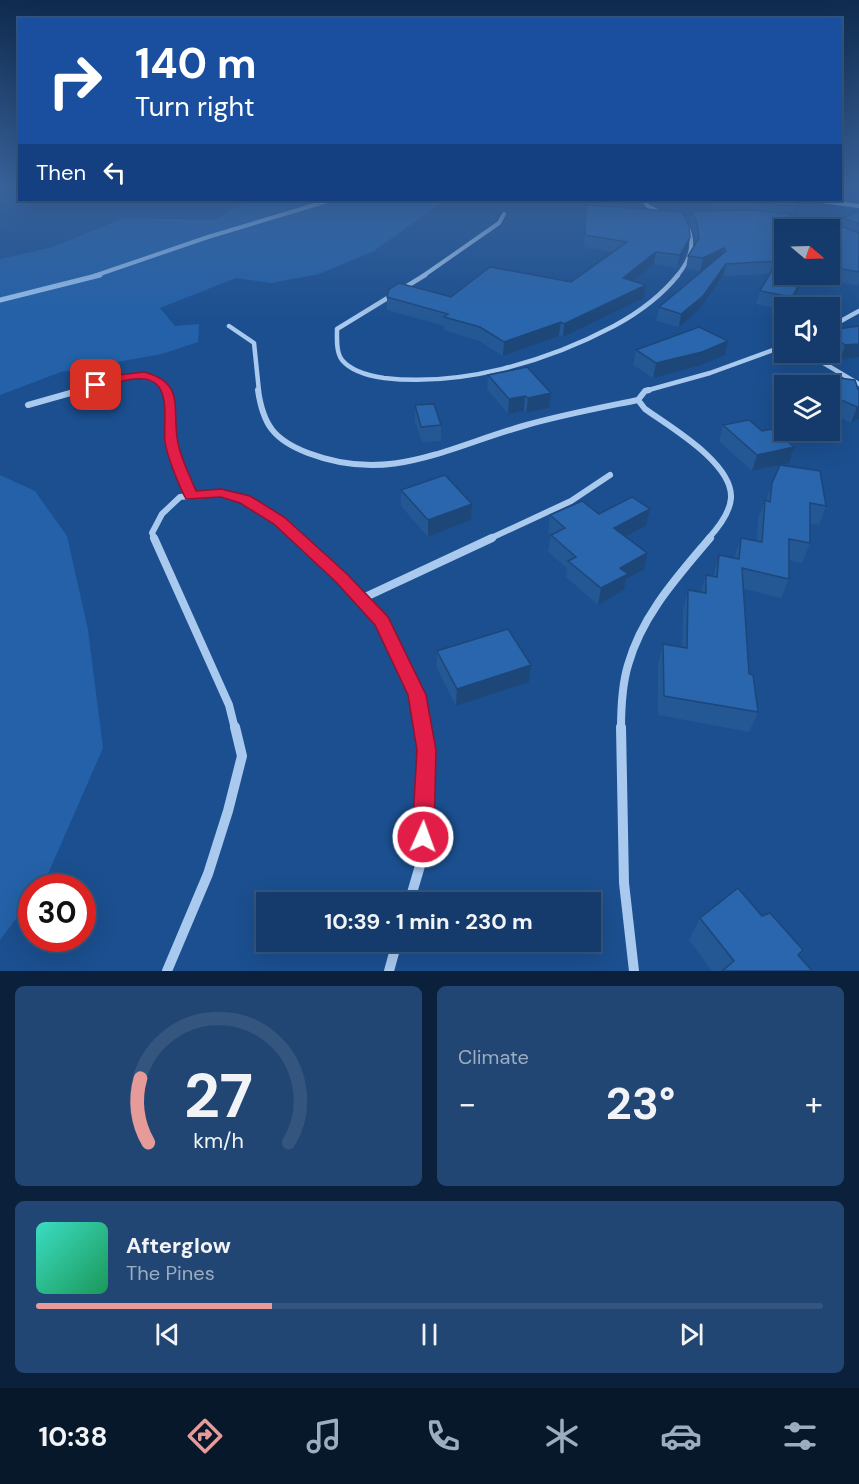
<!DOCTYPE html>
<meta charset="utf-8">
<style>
:root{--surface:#143b6b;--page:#214673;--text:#f1f3f6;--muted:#9dadc1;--line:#33557e;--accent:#e69b98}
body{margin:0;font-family:"DM Sans",sans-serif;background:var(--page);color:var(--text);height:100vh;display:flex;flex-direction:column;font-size:22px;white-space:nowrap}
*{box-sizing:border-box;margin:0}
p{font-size:20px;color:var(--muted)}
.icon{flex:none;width:33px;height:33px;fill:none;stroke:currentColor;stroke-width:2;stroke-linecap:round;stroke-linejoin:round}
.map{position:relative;height:971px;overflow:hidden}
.side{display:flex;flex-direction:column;gap:15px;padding:15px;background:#0b203b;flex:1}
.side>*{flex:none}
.banner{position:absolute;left:18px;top:18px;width:824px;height:183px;border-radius:0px;box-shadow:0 6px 24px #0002,0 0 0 2px var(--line);background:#1a4fa0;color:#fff;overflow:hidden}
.needle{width:39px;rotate:109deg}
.tools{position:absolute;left:774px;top:219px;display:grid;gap:12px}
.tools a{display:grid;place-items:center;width:66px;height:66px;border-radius:0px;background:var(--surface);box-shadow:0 6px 24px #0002,0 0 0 2px var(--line);font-size:30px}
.speed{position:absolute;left:18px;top:874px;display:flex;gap:12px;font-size:30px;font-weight:700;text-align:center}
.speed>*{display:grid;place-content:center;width:78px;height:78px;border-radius:50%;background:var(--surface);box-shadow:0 6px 24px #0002,0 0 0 2px var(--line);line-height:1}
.speed .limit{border:9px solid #d22;background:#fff;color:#111}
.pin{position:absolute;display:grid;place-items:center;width:51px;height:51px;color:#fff;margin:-26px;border-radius:12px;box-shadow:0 3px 9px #0006}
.me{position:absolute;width:66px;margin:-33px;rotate:2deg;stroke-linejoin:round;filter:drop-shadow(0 0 4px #0008)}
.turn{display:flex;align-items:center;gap:21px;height:126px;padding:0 18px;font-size:27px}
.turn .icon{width:78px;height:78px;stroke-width:2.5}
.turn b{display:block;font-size:42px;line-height:51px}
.then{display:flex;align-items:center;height:57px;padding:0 18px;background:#0003;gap:12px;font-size:22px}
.big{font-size:45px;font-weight:700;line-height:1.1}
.side .card{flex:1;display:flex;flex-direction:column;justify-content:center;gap:9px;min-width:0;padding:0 21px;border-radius:9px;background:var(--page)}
.side .dial{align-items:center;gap:0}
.dial svg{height:156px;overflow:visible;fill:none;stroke:var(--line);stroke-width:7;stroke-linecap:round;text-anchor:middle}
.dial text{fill:var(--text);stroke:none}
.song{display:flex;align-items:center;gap:18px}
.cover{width:72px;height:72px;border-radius:9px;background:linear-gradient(135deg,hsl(170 70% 55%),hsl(150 70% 35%))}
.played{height:6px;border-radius:3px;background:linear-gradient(90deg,var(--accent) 30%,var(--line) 30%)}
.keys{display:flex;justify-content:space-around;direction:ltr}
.heat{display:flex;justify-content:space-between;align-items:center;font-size:33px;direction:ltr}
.side .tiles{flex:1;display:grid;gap:15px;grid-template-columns:1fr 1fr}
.card:last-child{grid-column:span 2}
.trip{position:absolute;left:256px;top:892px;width:345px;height:60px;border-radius:0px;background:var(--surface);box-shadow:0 6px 24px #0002,0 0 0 2px var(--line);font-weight:700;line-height:60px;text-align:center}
.menu{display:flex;height:96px;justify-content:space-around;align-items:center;background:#08182b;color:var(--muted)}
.menu .icon{width:42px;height:42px}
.menu .current{color:var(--accent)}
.menu b{font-size:27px;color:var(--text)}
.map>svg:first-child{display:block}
.green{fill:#2461a8}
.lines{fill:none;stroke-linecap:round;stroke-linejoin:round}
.stream-far1{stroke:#9cc4f0;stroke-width:4}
.stream{stroke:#9cc4f0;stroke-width:5}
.minor-far4{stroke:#a9c9ee;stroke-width:4}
.minor-far3{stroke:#a9c9ee;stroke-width:4.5}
.minor-far2{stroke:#a9c9ee;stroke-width:6}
.minor-far1{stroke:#a9c9ee;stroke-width:8}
.minor{stroke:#a9c9ee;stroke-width:10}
.wall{fill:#245895}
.shaded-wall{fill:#1d4779}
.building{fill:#2a66ad;stroke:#1d4779;stroke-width:1.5}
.route{fill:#e11d48;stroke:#92132f;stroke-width:1.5}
</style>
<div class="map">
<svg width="859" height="971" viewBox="0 0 859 971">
<rect width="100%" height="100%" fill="#1b4f8f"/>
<!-- green -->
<path class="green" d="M252,200H445L374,251L319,274L271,283L236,278L160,308L175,326L199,324L198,342L162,354L61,372L0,395V259L53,247L124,218L213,220Z
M0,475L35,491L67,536L88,630L103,748L44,883L40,888H32L31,899L0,940Z"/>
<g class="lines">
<!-- stream-far1 -->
<path class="stream-far1" d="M94,276L208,237L331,200"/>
<!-- stream -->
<path class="stream" d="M0,300L100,275"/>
<!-- minor-far4 -->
<path class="minor-far4" d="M840,190L842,203
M643,200L648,206L661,213
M815,200L859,206
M797,222L825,227
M423,276L499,223L504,214
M677,276C691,259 696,244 686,223"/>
<!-- minor-far3 -->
<path class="minor-far3" d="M425,275L337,329C337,339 336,352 342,360C352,372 370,376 384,378C461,387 546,362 614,326C638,313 661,296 678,275
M229,326L254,343L259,391
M830,327L859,311
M805,352L859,384
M76,391C103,384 148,362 167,391
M645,391L710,373L784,346"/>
<!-- minor-far2 -->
<path class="minor-far2" d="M166,390L169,395L171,443L191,495
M258,390C263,425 274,440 308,453C389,484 446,448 523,426C561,415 599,408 638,400L645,391L649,390
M638,400L645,409C670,427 733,463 731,498C730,513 718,528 708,539
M28,405L81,390
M155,539L152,533L162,514L180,497L221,493L245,500L279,520L300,539
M489,539L571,501L610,475"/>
<!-- minor-far1 -->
<path class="minor-far1" d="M154,538L229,705L235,729
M298,538L342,578L382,622L417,695L423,729
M361,599L492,538
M621,729C621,708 622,685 628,665C642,615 678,576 710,538"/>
<!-- minor -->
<path class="minor" d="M621,727L624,883L634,971
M409,903L422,859L426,750L422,727
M167,971L208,874L228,811L242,756L235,727
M389,971L397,942"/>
</g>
<!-- wall -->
<path class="wall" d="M710,200H802L792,217H790L784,230V274H830V230L841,226L843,218L859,212V282L858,286L808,276L789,308H784V310L756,304L760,291L770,274L723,276L700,309L679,327L656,321L659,307L705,269L700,271L686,269L688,256L696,243L695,236L690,223L692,211H709Z
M586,205L690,237L688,249L677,268L654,264L633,281L646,285L644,298L563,337L559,336L503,356L479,341L444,330V326L387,310V297H451L571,282L613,252L584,247Z
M859,326L840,360L830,351V330Z
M636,350L725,355L699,366L653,378L633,365Z
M488,375L549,408L526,413L524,411L508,414L487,389Z
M822,376L859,390V419L851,423L830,413V386H818Z
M415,405L441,425V441L422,442L415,421Z
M723,425L762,431L794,447L789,463L752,471L719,441Z
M772,483L826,506L819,525L810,523V543L802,563L789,560V579L781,598L744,589L749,674L758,712L749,732L658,715V664L663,644L682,647L683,610L688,590L701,592L706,575L713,577L719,555L734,558L741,538L757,541L758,519L765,500L766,501Z
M401,490L472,504L471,520L428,537L401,506Z
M650,509L646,526L625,536L644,570L626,579L624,590L598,605L566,577L567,568L548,552L551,535L548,532L550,515L599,514Z
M437,651L529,682L456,706L437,668Z
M762,916L812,971H712L689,940L700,918Z"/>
<!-- shaded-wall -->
<path class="shaded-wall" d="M799,200H802L792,217L795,206Z
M804,220L801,230H796Z
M690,237L688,249L677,268L680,255Z
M724,248L721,261L700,271L703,258Z
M656,252L654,264L621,291L623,278Z
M726,264L723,276L700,309L679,327L681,314Z
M805,274H808L789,308L792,297Z
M646,285L644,298L563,337L564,324Z
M561,322L559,336L503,356L504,342Z
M728,341L725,355L699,366L653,378L656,363Z
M859,344V357L840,360L845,345Z
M551,393L549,408L526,413L528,398Z
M525,396L524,411L508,414L509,399Z
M859,406V419L851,423L857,407Z
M794,447L789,463L752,471L757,455Z
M472,504L471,520L428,537V520Z
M650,509L646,526L611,544L614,528Z
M647,553L644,570L626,579L624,590L598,605L601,588L620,568Z
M531,665L529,682L456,706L457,689Z"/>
<!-- building -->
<path class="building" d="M711,200H799L795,206L752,202H711Z
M586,205L683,212L689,226L690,237L680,255L656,252L623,278L646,285L564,324L561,322L504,342L480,327L444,317L448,314L387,297L389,289L399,283L451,297L490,267L571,282L627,242L585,235Z
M752,210L791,214L789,218L804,220L796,230H784V274H805L792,297L760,291L777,261L726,264L703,296L681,314L659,307L726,251L724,248L703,258L688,256L699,238L697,224L692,211Z
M859,212V224L843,218Z
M830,222L859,233V272L830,267V230H810Z
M859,326V344L845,345L830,334V330Z
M699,327L728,341L702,352L656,363L636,350Z
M527,367L551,393L528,398L525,396L509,399L488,375Z
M822,376L855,380L858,389L859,390V406L857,407L830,395V386H825Z
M434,404L441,425L421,427L415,405Z
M749,420L762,431L772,429L794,447L757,455L723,425Z
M780,465L820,471L826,506L810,503V543L789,539V579L742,568L749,674L753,675L758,712L664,696L663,644L687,648L688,590L706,593V575L717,577L719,555L739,559L741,538L762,542L765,500L770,502L772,483Z
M445,475L472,504L428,520L401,490Z
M632,497L650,509L614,528L647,553L620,568L628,574L601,588L568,561L576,557L551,535L565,528L550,515L582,501L599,514Z
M508,629L531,665L457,689L437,651Z
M738,888L762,916L770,913L803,950L798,955L812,971H722L734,961L700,918Z"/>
<!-- sky -->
<linearGradient id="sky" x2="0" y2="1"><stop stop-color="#0f2b4f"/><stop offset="0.58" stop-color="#39639b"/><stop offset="1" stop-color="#39639b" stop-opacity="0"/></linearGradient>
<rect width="859" height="321" fill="url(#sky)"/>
<!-- route -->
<path class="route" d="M144,372C187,383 171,410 178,443C181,459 190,476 196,491L221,489L250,496L284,517L347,574L388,617L426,695L436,750L434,837L431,844L423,847L415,844L412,837L417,750L408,695L375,625L336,582L274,524L240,503L221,497L186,499C179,486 167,456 165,442C163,425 170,394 155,383C140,372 113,385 96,389L91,385L119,375Z"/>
</svg>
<div class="tools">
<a><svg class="needle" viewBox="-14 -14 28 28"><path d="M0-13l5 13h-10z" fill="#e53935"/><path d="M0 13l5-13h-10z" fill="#9dadc1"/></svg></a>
<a><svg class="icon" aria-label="sound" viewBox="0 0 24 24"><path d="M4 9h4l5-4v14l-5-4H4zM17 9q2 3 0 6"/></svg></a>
<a><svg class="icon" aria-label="layers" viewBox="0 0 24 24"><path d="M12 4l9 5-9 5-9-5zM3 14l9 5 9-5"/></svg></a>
</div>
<div class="speed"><div class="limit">30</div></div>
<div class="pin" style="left:96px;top:385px;background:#d93025"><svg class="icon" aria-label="arrive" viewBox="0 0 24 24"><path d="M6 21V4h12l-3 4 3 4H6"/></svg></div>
<svg class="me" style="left:423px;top:837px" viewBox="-20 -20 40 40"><circle r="17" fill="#e11d48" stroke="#fff" stroke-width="3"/><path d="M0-11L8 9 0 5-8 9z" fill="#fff"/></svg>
<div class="trip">10:39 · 1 min · 230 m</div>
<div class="banner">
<div class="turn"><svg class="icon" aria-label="right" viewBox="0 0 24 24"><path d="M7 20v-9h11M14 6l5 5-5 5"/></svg><div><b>140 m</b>Turn right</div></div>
<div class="then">Then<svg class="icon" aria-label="left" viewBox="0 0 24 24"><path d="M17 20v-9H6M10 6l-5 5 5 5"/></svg></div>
</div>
</div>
<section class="side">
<div class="tiles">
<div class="card dial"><svg viewBox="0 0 100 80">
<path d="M14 69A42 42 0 1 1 86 69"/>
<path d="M14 69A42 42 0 0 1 10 36" stroke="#e69b98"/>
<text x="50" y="56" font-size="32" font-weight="700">27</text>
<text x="50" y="72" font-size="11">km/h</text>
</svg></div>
<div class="card"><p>Climate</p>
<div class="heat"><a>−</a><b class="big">23°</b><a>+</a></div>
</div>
<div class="card">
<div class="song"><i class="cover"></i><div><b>Afterglow</b><p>The Pines</p></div></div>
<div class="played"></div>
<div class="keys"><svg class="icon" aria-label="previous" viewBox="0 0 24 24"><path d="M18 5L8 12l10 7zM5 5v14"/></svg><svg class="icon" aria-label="pause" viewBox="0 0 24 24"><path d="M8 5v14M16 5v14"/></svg><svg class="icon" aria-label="next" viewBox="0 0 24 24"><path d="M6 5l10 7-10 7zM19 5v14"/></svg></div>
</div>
</div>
</section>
<nav class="menu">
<b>10:38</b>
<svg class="icon current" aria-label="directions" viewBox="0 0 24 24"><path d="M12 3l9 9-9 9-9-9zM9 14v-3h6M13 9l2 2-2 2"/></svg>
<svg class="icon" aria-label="music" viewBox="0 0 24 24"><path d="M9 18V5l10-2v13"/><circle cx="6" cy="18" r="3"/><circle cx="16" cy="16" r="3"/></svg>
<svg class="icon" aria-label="phone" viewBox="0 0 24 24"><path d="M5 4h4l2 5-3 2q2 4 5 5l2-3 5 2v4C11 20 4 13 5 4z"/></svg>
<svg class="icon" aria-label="climate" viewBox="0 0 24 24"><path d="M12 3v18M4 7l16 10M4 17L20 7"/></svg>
<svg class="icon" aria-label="car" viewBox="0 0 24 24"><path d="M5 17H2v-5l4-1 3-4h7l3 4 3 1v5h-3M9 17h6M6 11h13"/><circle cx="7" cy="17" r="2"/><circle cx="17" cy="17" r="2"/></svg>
<svg class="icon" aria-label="filters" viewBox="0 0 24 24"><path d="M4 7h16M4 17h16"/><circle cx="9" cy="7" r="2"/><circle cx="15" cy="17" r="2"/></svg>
</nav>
